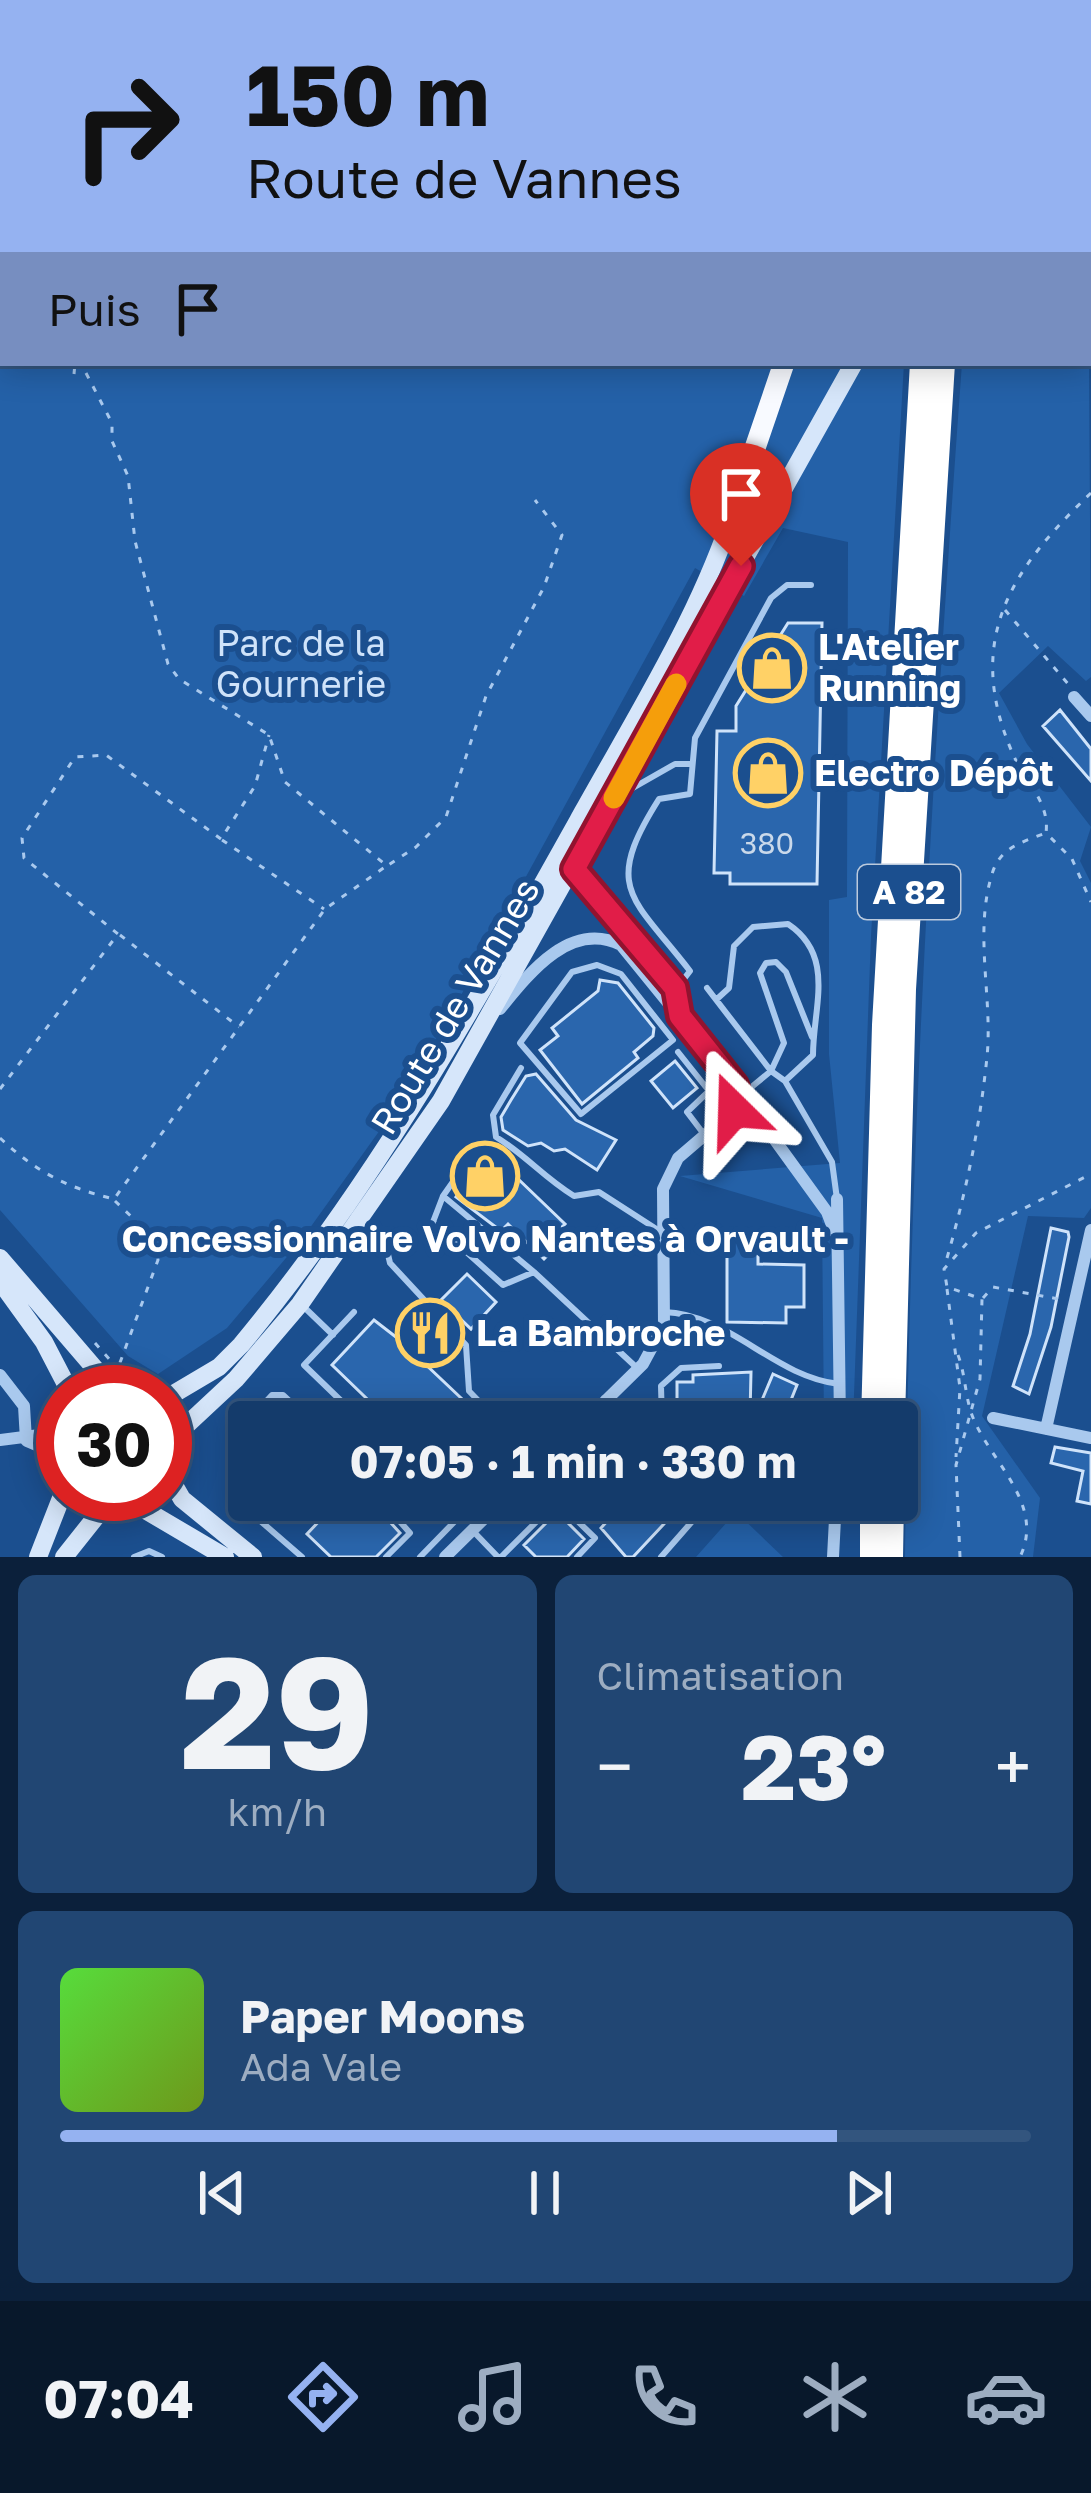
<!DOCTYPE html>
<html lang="fr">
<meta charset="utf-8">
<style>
:root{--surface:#143b6b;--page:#214673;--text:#f1f3f6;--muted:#9dadc1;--line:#33557e;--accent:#95b2f1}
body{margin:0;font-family:"Golos Text",sans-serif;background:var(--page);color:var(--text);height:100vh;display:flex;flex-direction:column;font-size:45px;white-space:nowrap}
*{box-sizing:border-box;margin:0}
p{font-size:39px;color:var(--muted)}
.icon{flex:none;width:66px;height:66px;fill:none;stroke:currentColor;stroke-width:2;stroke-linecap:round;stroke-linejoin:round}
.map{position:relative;height:1557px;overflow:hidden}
.details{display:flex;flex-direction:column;gap:18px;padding:18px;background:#0b203b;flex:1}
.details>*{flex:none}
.top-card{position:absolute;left:0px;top:0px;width:1092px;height:366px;box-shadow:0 6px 30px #0003,0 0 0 3px var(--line);background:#95b2f1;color:#111;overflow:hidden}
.speed{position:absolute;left:36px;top:1365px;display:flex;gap:24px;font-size:60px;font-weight:700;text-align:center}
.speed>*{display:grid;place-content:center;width:156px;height:156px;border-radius:50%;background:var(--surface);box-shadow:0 6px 30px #0003,0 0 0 3px var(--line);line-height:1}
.speed .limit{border:18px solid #d22;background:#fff;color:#111}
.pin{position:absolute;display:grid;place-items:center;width:102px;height:102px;color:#fff;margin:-123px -51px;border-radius:50% 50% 50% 0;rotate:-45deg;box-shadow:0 0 12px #0007}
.pin .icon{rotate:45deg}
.me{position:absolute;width:132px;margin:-66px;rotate:338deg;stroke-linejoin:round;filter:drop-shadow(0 0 9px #0008)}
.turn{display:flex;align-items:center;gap:42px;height:252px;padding:0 48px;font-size:54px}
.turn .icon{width:156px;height:156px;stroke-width:2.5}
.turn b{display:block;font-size:84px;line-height:102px}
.then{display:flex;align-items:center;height:114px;padding:0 48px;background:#0003;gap:24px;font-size:45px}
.big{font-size:90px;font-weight:700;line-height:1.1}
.details .widget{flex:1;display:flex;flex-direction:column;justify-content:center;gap:18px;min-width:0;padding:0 42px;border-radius:18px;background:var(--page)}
.details .dial{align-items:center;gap:0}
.dial b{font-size:156px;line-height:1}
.song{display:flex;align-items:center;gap:36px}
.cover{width:144px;height:144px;border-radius:18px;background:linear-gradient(135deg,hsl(110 70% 55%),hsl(80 70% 35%))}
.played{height:12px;border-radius:6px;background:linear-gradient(90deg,var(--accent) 80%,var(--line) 80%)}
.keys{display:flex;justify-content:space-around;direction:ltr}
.heat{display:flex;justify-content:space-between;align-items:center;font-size:66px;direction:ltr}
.details .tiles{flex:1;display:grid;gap:18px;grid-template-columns:1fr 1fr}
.widget:last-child{grid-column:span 2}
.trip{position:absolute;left:228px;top:1401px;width:690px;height:120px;border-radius:12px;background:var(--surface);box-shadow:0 6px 30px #0003,0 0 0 3px var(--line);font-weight:700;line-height:120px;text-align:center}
.tab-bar{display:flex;height:192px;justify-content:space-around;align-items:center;background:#08182b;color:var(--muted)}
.tab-bar .icon{width:84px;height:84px}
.tab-bar .on{color:var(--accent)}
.tab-bar b{font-size:54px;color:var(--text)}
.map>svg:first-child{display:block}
.green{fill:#2461a8}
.building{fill:#2a66ad;stroke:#cfe3fa;stroke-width:3}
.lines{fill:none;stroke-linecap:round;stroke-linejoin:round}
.path{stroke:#a9c9ee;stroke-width:3;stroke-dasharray:6 9;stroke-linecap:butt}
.service{stroke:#a9c9ee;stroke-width:6}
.minor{stroke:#a9c9ee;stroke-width:12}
.secondary{stroke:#d6e6fa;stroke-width:18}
.trunk{stroke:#f8faff;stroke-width:21}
.motorway{stroke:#fff;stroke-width:24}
.route-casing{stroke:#92132f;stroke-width:30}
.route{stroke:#e11d48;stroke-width:21}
.slow{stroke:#f59e0b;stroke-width:21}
.labels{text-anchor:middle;stroke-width:12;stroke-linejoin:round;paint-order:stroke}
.number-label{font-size:30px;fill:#cad9ea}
.shield{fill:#1b4f8f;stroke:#bbcadd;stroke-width:3}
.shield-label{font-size:33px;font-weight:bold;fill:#fff}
.park-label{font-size:36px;fill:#cfe3fa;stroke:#1b4f8f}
.poi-label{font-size:36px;font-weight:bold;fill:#fff;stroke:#1b4f8f;text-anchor:start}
.street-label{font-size:36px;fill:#fff;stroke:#1b4f8f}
</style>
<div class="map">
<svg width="1091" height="1557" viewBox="0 0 1091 1557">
<rect width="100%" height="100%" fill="#1b4f8f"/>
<!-- green -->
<path class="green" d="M0,0H926L3,3V363H904L871,936L853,1422H824L822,1218L680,1176L840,1163L829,1054V900L847,897L848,542L783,528L744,596L695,568L448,1019L380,1130L302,1239L227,1328L158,1374L128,1356L0,1210Z
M1089,360L1091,677L1086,681L1048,646L999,693L1027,744L1091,827L1080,861L1091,883V1208L1084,1218L1028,1216L982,1416L1040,1498L1033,1557H905C909,1159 933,760 962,363Z
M736,1512L783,1557H696Z"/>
<!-- building -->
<path class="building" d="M788,623H822L817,884H730V873H714L717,731H736V706Z
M1060,710L1091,749V781L1043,726Z
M600,980L618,983L654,1028L653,1036L634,1052L638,1058L582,1104L540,1050L558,1036L552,1028L598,991Z
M675,1061L697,1088L673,1108L651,1081Z
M536,1074L576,1120L616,1140L597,1170L565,1149L554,1151L541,1143L528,1146L503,1130L501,1117L511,1100L526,1076Z
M490,1152L565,1224L548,1241L555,1248L544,1259L508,1224L501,1231L456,1197Z
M1051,1228L1068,1232L1069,1237L1051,1327L1029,1394L1013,1386L1030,1334Z
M727,1230H758V1264L804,1265V1307H786V1323L727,1322Z
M467,1274L496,1302L471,1329L441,1300Z
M427,1314L447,1336L422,1361L461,1398L438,1422H391L332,1365L374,1320L405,1344Z
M751,1372L750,1415L677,1418V1382H693V1375Z
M773,1374L797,1385L789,1405H795V1422H770V1404L762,1400Z
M1055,1447L1091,1453V1504L1077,1501L1083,1471L1051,1463Z
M299,1500H370L400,1533L376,1557H331L307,1534L323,1517Z
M611,1500H669L677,1510L633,1557H626L601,1528L619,1508Z
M557,1512L584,1539L567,1557H536L524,1545Z"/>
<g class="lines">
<!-- path -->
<path class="path" d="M68,0V3
M106,0L109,3
M0,63L3,65
M86,373L112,423V441L128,476L135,541L168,664L179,679L269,735L285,782L387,866L416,847L446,817L486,696L544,587L562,535L535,500
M74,374L75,363
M1091,493C1011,569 964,640 1012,752C1024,781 1050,801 1046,833L1072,859L1091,902
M1005,610L1069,685
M222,840L324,909
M120,935L239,1027
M0,1089L118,934L24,858L22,838L75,757L106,755L221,839L255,786L269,735
M0,1138C35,1171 67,1188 114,1199L325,909L385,867
M115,1201L155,1239L158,1260L118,1368
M947,1258C966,1192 980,1126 987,1057C993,997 973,931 993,871C1001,848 1022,842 1043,834
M947,1289L960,1388L956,1457
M983,1298L993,1287L1064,1300
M95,1343L119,1370L155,1384
M958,1355C966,1376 965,1400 974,1420C993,1464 1045,1505 1020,1557
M960,1557L956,1465L980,1379L982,1299L947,1287L944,1269L976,1233L1091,1174"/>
<!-- service -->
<path class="service" d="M617,797L675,764H691
M597,965L621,974L673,1040L581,1114L520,1043L572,972Z
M680,984L690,971C632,896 602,889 659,799L690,794L695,738L771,598L787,585H811
M707,988L771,1071L743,1094
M717,999L729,988L734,946L753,927L788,924C836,956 813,1007 813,1055L785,1081L832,1162L837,1199
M678,1052L709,1091L687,1112L703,1133
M521,1068L493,1115L496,1137C526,1155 543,1177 574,1196L599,1192L661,1232
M785,1081L771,1071L784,1043L760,973L766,963L776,962L786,972L812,1037
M471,1156L443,1196L433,1222L503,1285L534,1272L636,1367
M443,1196L534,1272
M358,1225L387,1250L390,1263L466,1345L469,1391L499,1422
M305,1308L333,1335
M354,1312L304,1365L363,1422
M664,1312C730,1314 774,1377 839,1384
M662,1422L661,1386L681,1368L719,1366
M763,1422V1408
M249,1456L232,1438L272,1395H283L312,1422
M249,1485L235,1499L302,1557
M381,1500L410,1533L386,1557
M463,1511L477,1525
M462,1513L469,1500
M696,1517L709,1500
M472,1530L498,1557
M134,1557L149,1551L162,1557
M420,1557L460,1516L443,1500
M501,1557L557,1501L595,1538L577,1557
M661,1557L696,1517L677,1500"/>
<!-- minor -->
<path class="minor" d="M1074,697L1091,716
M574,869L675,989L679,1009
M500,1009C530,972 571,920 621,945L735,1085L827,1212L836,1236
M837,1199L840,1422
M0,1375L24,1406L26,1440
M606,1400L630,1422
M993,1418L1091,1438
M584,1422L643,1364L664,1325L663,1189L678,1158L734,1110L739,1097
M1046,1429L1091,1230
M0,1440L63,1432
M27,1441L62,1456
M445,1557L503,1500
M833,1557L836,1500"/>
<!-- secondary -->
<path class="secondary" d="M806,3V0
M0,1258L115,1392
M0,1281L44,1342L70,1392
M165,1399L219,1367L241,1345C378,1180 480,996 584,810C642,706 710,599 742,483
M63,1445V1467
M168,1457L177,1434L236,1379L300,1304L441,1101L854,363
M166,1471L182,1499L253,1557
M79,1494L116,1509L151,1494
M135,1504L225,1557
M38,1557L63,1493
M64,1557L103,1508"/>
<!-- trunk -->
<path class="trunk" d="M903,3L904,0
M1044,3V0
M739,495L784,363"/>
<!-- motorway -->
<path class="motorway" d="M944,3V0
M967,3L968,0
M873,1422L884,1025L922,363
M893,1422L904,989L943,363
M872,1557V1500
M891,1557L892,1500"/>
</g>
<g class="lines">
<defs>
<path id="route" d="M734,1110L739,1097L735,1085L680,1016L675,988L574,869L741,566"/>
</defs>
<!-- route casing -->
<use href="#route" class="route-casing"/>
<!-- route -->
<use href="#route" class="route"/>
<!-- slow -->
<path class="slow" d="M614,798L676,684"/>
</g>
<!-- icons -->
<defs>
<symbol id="shop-ring" viewBox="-11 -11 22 22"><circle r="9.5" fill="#1b4f8f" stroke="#ffd166" stroke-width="1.5"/><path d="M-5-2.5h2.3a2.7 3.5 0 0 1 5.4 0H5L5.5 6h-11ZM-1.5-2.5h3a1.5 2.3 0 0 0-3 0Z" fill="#ffd166"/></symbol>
<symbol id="restaurant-ring" viewBox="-11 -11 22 22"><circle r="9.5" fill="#1b4f8f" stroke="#ffd166" stroke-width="1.5"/><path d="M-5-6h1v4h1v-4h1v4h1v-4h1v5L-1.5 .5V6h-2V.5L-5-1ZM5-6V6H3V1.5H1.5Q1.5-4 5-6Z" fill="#ffd166"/></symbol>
</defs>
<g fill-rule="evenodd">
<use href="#shop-ring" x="734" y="630" width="76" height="76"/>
<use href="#shop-ring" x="730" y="735" width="76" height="76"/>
<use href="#shop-ring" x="447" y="1138" width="76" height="76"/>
<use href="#restaurant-ring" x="392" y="1295" width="76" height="76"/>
</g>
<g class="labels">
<!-- number labels -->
<g class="number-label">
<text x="767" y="854">380</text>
</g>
<!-- shield labels -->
<rect class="shield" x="858" y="865" width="102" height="54" rx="9"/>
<g class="shield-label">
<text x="909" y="904">A 82</text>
</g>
<!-- park labels -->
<g class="park-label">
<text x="301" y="656">Parc de la<tspan x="301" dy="41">Gournerie</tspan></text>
</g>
<!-- poi labels -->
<g class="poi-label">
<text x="818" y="660">L'Atelier<tspan x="818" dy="41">Running</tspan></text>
<text x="814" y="786">Electro Dépôt</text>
<text x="485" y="1252" text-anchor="middle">Concessionnaire Volvo Nantes à Orvault -</text>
<text x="476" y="1346">La Bambroche</text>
</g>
<!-- street labels -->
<g class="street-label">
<text transform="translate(455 1006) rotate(-59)" y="13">Route de Vannes</text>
</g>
</g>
</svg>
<div class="speed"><div class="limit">30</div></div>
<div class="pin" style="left:741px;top:566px;background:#d93025"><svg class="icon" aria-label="arrive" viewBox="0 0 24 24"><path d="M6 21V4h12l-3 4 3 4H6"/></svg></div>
<svg class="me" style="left:734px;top:1110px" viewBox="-20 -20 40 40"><path d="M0-17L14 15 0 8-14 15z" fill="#e11d48" stroke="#fff" stroke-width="4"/></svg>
<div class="trip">07:05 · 1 min · 330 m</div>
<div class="top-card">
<div class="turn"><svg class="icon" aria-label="right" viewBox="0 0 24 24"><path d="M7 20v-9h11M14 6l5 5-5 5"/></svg><div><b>150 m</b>Route de Vannes</div></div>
<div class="then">Puis<svg class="icon" aria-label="arrive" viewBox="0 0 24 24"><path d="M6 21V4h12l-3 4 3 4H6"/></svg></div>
</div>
</div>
<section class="details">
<div class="tiles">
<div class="widget dial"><b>29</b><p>km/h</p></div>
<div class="widget"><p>Climatisation</p>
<div class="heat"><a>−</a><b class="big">23°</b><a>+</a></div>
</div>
<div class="widget">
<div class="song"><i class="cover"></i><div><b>Paper Moons</b><p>Ada Vale</p></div></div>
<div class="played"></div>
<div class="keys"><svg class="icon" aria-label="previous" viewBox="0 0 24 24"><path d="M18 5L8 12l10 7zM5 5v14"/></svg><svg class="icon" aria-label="pause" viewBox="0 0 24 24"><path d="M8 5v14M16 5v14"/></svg><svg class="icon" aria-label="next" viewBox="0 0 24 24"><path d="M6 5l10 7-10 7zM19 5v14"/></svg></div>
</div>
</div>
</section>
<nav class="tab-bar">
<b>07:04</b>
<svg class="icon on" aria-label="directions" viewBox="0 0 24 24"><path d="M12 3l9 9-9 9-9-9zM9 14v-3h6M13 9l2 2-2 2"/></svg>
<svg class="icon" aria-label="music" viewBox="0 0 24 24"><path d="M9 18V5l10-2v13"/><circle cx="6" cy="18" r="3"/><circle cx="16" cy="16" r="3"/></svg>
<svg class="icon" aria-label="phone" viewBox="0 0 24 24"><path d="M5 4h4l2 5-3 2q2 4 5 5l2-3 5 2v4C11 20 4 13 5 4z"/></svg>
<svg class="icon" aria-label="climate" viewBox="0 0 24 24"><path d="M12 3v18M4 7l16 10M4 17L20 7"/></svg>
<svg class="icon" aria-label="car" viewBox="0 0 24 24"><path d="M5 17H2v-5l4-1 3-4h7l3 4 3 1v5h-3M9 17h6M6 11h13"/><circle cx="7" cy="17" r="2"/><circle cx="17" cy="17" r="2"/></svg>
</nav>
